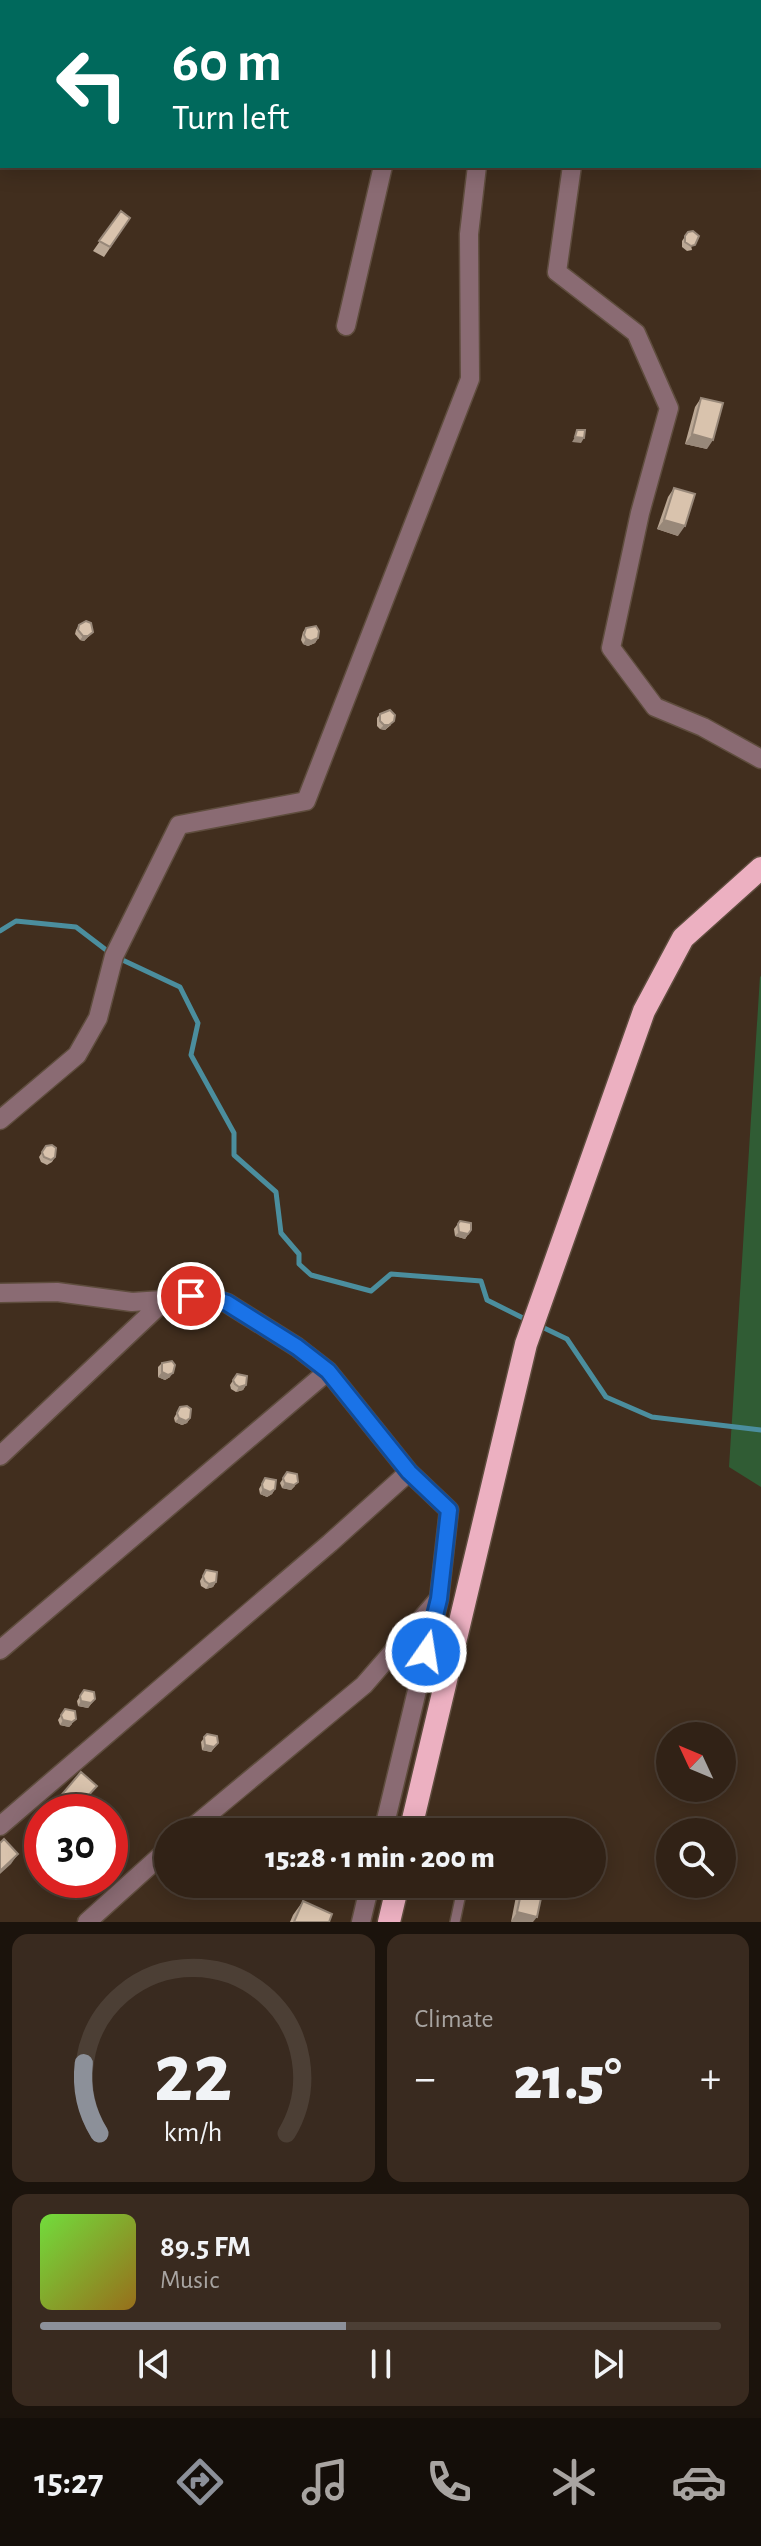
<!DOCTYPE html>
<meta charset="utf-8">
<style>
:root{--surface:#312216;--page:#392a1f;--text:#f1f3f6;--muted:#a8a4a1;--line:#4c3f35;--accent:#8c9099}
body{margin:0;font-family:"Alegreya Sans",sans-serif;background:var(--page);color:var(--text);height:100vh;display:flex;flex-direction:column;font-size:30px;white-space:nowrap}
*{box-sizing:border-box;margin:0}
p{font-size:26px;color:var(--muted)}
.icon{flex:none;width:44px;height:44px;fill:none;stroke:currentColor;stroke-width:2;stroke-linecap:round;stroke-linejoin:round}
.map{position:relative;height:1922px;overflow:hidden}
.details{display:flex;flex-direction:column;gap:12px;padding:12px;background:#1b130c;flex:1}
.details>*{flex:none}
.guide{position:absolute;left:0px;top:0px;width:762px;height:168px;box-shadow:0 4px 20px #0003,0 0 0 2px var(--line);background:#00695c;color:#fff;overflow:hidden}
.needle{width:52px;rotate:314deg}
.fabs{position:absolute;left:656px;top:1722px;display:grid;gap:16px}
.fabs a{display:grid;place-items:center;width:80px;height:80px;border-radius:50%;background:var(--surface);box-shadow:0 4px 20px #0003,0 0 0 2px var(--line);font-size:40px}
.speed{position:absolute;left:24px;top:1794px;display:flex;gap:16px;font-size:40px;font-weight:700;text-align:center}
.speed>*{display:grid;place-content:center;width:104px;height:104px;border-radius:50%;background:var(--surface);box-shadow:0 4px 20px #0003,0 0 0 2px var(--line);line-height:1}
.speed .limit{border:12px solid #d22;background:#fff;color:#111}
.pin{position:absolute;display:grid;place-items:center;width:68px;height:68px;color:#fff;margin:-34px;border:4px solid #fff;border-radius:50%;box-shadow:0 2px 8px #0007}
.me{position:absolute;width:88px;margin:-44px;rotate:13deg;stroke-linejoin:round;filter:drop-shadow(0 0 6px #0008)}
.turn{display:flex;align-items:center;gap:28px;height:168px;padding:0 40px;font-size:36px}
.turn .icon{width:104px;height:104px;stroke-width:2.5}
.turn b{display:block;font-size:56px;line-height:68px}
.big{font-size:60px;font-weight:800;line-height:1.1}
.details .widget{flex:1;display:flex;flex-direction:column;justify-content:center;gap:12px;min-width:0;padding:0 28px;border-radius:16px;background:var(--page)}
.details .dial{align-items:center;gap:0}
.dial svg{height:208px;overflow:visible;fill:none;stroke:var(--line);stroke-width:7;stroke-linecap:round;text-anchor:middle}
.dial text{fill:var(--text);stroke:none}
.song{display:flex;align-items:center;gap:24px}
.cover{width:96px;height:96px;border-radius:12px;background:linear-gradient(135deg,hsl(100 70% 55%),hsl(40 70% 35%))}
.played{height:8px;border-radius:4px;background:linear-gradient(90deg,var(--accent) 45%,var(--line) 45%)}
.keys{display:flex;justify-content:space-around;direction:ltr}
.heat{display:flex;justify-content:space-between;align-items:center;font-size:44px;direction:ltr}
.details .tiles{flex:1;display:grid;gap:12px;grid-template-columns:1fr 1fr}
.widget:last-child{grid-column:span 2}
.trip{position:absolute;left:154px;top:1818px;width:452px;height:80px;border-radius:40px;background:var(--surface);box-shadow:0 4px 20px #0003,0 0 0 2px var(--line);font-weight:800;line-height:80px;text-align:center}
.tabs{display:flex;height:128px;justify-content:space-around;align-items:center;background:#140e09;color:var(--muted)}
.tabs .icon{width:56px;height:56px}
.tabs .on{color:var(--accent)}
.tabs b{font-size:36px;color:var(--text)}
.map>svg:first-child{display:block}
.green{fill:#305c34}
.lines{fill:none;stroke-linecap:round;stroke-linejoin:round}
.stream{stroke:#4b8e9e;stroke-width:5}
.service-casing{stroke:#5f4d3e;stroke-width:12}
.minor-casing{stroke:#5f4d3e;stroke-width:21}
.trunk-casing{stroke:#5f4d3e;stroke-width:25}
.service{stroke:#8a6b73;stroke-width:9}
.minor{stroke:#8a6b73;stroke-width:18}
.trunk{stroke:#ecb0c1;stroke-width:22}
.wall{fill:#bba895}
.shaded-wall{fill:#988879}
.building{fill:#d9c3ad;stroke:#988879;stroke-width:2}
.route-casing{stroke:#114b97;stroke-width:20}
.route{stroke:#1a73e8;stroke-width:14}
</style>
<div class="map">
<svg width="761" height="1922" viewBox="0 0 761 1922">
<rect width="100%" height="100%" fill="#412e1e"/>
<!-- green -->
<path class="green" d="M760,976L761,977V1487L729,1467Z"/>
<g class="lines">
<!-- stream -->
<path class="stream" d="M0,931L16,921L76,927L114,956L180,987L198,1023L191,1055L234,1133V1155L276,1192L281,1233L299,1254V1264L311,1275L371,1291L391,1274L481,1281L487,1300L527,1320
M540,1326L567,1339L606,1397L652,1417L761,1430"/>
<defs>
<path id="service" d="M455,1922L462,1889L458,1884"/>
<path id="minor" d="M320,0L331,2
M495,2V0
M760,52H761
M572,166L557,272L636,333L669,408L640,513L611,648L655,707L703,727L761,759
M346,326L383,166
M0,1120L77,1055L98,1018L114,956L179,825L306,801L470,379L469,234L477,166
M0,1293L57,1292L132,1302L209,1297L227,1303L297,1347L328,1371L409,1472L449,1510L439,1599L383,1832
M0,1456L165,1300
M0,1650L328,1371
M0,1826L330,1543L409,1472
M187,1832L364,1685L437,1601
M87,1922L168,1849
M361,1922L370,1884"/>
<path id="trunk" d="M410,1832L526,1344L644,1011L683,938L761,868
M389,1922L398,1884"/>
</defs>
<!-- service casing -->
<use href="#service" class="service-casing"/>
<!-- minor casing -->
<use href="#minor" class="minor-casing"/>
<!-- trunk casing -->
<use href="#trunk" class="trunk-casing"/>
<!-- service -->
<use href="#service" class="service"/>
<!-- minor -->
<use href="#minor" class="minor"/>
<!-- trunk -->
<use href="#trunk" class="trunk"/>
</g>
<!-- wall -->
<path class="wall" d="M121,211L130,218L104,257L93,251Z
M688,232L692,250L687,251L682,247V241Z
M701,398L707,449L685,444L695,407Z
M674,488L678,536L657,529L668,497Z
M79,625L93,632L84,641L80,640L75,634L76,630Z
M306,628L318,638L315,643L308,646L303,644L301,640L303,632Z
M380,714L391,725L385,730L380,729L377,726V718Z
M46,1146L55,1157L52,1162L47,1165L41,1162L39,1157Z
M460,1221L471,1230L465,1239L455,1236L454,1229Z
M162,1363L170,1377L165,1380L158,1377V1367Z
M237,1374L246,1385L243,1390L236,1392L231,1389L230,1385Z
M180,1407L190,1418L187,1423L182,1425L175,1422L174,1418Z
M284,1477L295,1486L291,1490L282,1488L280,1483Z
M265,1478L275,1489L272,1494L267,1497L260,1494L259,1489Z
M206,1570L216,1582L213,1587L206,1589L201,1586L200,1581Z
M84,1690L91,1704L88,1708L78,1706L77,1701Z
M65,1709L72,1724L69,1727L60,1725L58,1720Z
M207,1734L218,1743L211,1752L202,1750L201,1742Z
M90,1795L75,1812H53L52,1808L58,1799Z
M520,1884H544L511,1922L518,1886Z
M303,1901L329,1922H290L293,1915Z"/>
<!-- shaded-wall -->
<path class="shaded-wall" d="M692,434L713,440L707,449L685,444Z
M575,437L584,438L581,443L572,442Z
M664,520L685,526L678,536L657,529Z
M93,632L84,641L80,640L83,636Z
M318,638L315,643L308,646L303,644L306,639Z
M394,721L385,730L380,729L384,725Z
M471,1230L465,1239L455,1236L459,1232Z
M162,1372L173,1373L170,1377L165,1380L158,1377Z
M246,1385L243,1390L236,1392L239,1387Z
M179,1418H190L187,1423L182,1425L175,1422Z
M298,1482L291,1490L282,1488L285,1483Z
M263,1489H275L272,1494L267,1497L260,1494Z
M216,1582L213,1587L206,1589L209,1584Z
M95,1699L88,1708L78,1706L81,1701Z
M76,1719L69,1727L60,1725L63,1720Z
M218,1743L211,1752L202,1750L205,1745Z
M18,1854L11,1864L0,1874V1871Z
M517,1912L537,1917L533,1922H511Z"/>
<!-- building -->
<path class="building" d="M121,211L130,218L110,247L99,241Z
M693,231L699,236L695,245L691,246L685,242V236L688,232Z
M701,398L723,403L713,440L692,434Z
M577,430H585L584,438L575,437Z
M674,488L695,494L685,526L664,520Z
M86,621L91,623L93,632L88,636H83L78,630L79,625Z
M316,626L319,631L318,638L311,641L306,639L304,635L306,628Z
M390,710L395,715L394,721L389,725H384L380,721V714Z
M52,1145L56,1148L55,1157L51,1160L44,1157L42,1152L46,1146Z
M460,1221L471,1223V1230L468,1234L459,1232L458,1224Z
M172,1361L175,1365L173,1373L168,1375L162,1372V1363Z
M237,1374L247,1376L246,1385L239,1387L235,1384L233,1380Z
M187,1406L191,1409L190,1418L186,1421L179,1418L177,1413L180,1407Z
M287,1472L297,1474L298,1482L294,1485L285,1483L283,1478Z
M265,1478L276,1480L275,1489L270,1492L263,1489L262,1484Z
M206,1570L217,1572L216,1582L209,1584L205,1581L203,1576Z
M84,1690L94,1692L95,1699L91,1703L81,1701L80,1696Z
M65,1709L75,1711L76,1719L72,1722L63,1720L61,1715Z
M207,1734L217,1736L218,1743L214,1747L205,1745L204,1737Z
M81,1772L97,1786L73,1812H66L58,1799Z
M274,1826L282,1827L281,1832H273Z
M4,1839L18,1854L0,1871V1843Z
M523,1884H544L537,1917L517,1912Z
M303,1901L332,1914L329,1922H294Z"/>
<g class="lines">
<defs>
<path id="route" d="M191,1296L209,1297L227,1303L297,1347L328,1371L409,1472L449,1510L439,1599L426,1652"/>
</defs>
<!-- route casing -->
<use href="#route" class="route-casing"/>
<!-- route -->
<use href="#route" class="route"/>
</g>
</svg>
<div class="fabs">
<a><svg class="needle" viewBox="-14 -14 28 28"><path d="M0-13l5 13h-10z" fill="#e53935"/><path d="M0 13l5-13h-10z" fill="#a8a4a1"/></svg></a>
<a><svg class="icon" aria-label="search" viewBox="0 0 24 24"><circle cx="10" cy="10" r="6"/><path d="M15 15l6 6"/></svg></a>
</div>
<div class="speed"><div class="limit">30</div></div>
<div class="pin" style="left:191px;top:1296px;background:#d93025"><svg class="icon" aria-label="arrive" viewBox="0 0 24 24"><path d="M6 21V4h12l-3 4 3 4H6"/></svg></div>
<svg class="me" style="left:426px;top:1652px" viewBox="-20 -20 40 40"><circle r="17" fill="#1a73e8" stroke="#fff" stroke-width="3"/><path d="M0-11L8 9 0 5-8 9z" fill="#fff"/></svg>
<div class="trip">15:28 · 1 min · 200 m</div>
<div class="guide">
<div class="turn"><svg class="icon" aria-label="left" viewBox="0 0 24 24"><path d="M17 20v-9H6M10 6l-5 5 5 5"/></svg><div><b>60 m</b>Turn left</div></div>
</div>
</div>
<section class="details">
<div class="tiles">
<div class="widget dial"><svg viewBox="0 0 100 80">
<path d="M14 69A42 42 0 1 1 86 69"/>
<path d="M14 69A42 42 0 0 1 8 42" stroke="#8c9099"/>
<text x="50" y="56" font-size="32" font-weight="700">22</text>
<text x="50" y="72" font-size="11">km/h</text>
</svg></div>
<div class="widget"><p>Climate</p>
<div class="heat"><a>−</a><b class="big">21.5°</b><a>+</a></div>
</div>
<div class="widget">
<div class="song"><i class="cover"></i><div><b>89.5 FM</b><p>Music</p></div></div>
<div class="played"></div>
<div class="keys"><svg class="icon" aria-label="previous" viewBox="0 0 24 24"><path d="M18 5L8 12l10 7zM5 5v14"/></svg><svg class="icon" aria-label="pause" viewBox="0 0 24 24"><path d="M8 5v14M16 5v14"/></svg><svg class="icon" aria-label="next" viewBox="0 0 24 24"><path d="M6 5l10 7-10 7zM19 5v14"/></svg></div>
</div>
</div>
</section>
<nav class="tabs">
<b>15:27</b>
<svg class="icon on" aria-label="directions" viewBox="0 0 24 24"><path d="M12 3l9 9-9 9-9-9zM9 14v-3h6M13 9l2 2-2 2"/></svg>
<svg class="icon" aria-label="music" viewBox="0 0 24 24"><path d="M9 18V5l10-2v13"/><circle cx="6" cy="18" r="3"/><circle cx="16" cy="16" r="3"/></svg>
<svg class="icon" aria-label="phone" viewBox="0 0 24 24"><path d="M5 4h4l2 5-3 2q2 4 5 5l2-3 5 2v4C11 20 4 13 5 4z"/></svg>
<svg class="icon" aria-label="climate" viewBox="0 0 24 24"><path d="M12 3v18M4 7l16 10M4 17L20 7"/></svg>
<svg class="icon" aria-label="car" viewBox="0 0 24 24"><path d="M5 17H2v-5l4-1 3-4h7l3 4 3 1v5h-3M9 17h6M6 11h13"/><circle cx="7" cy="17" r="2"/><circle cx="17" cy="17" r="2"/></svg>
</nav>
